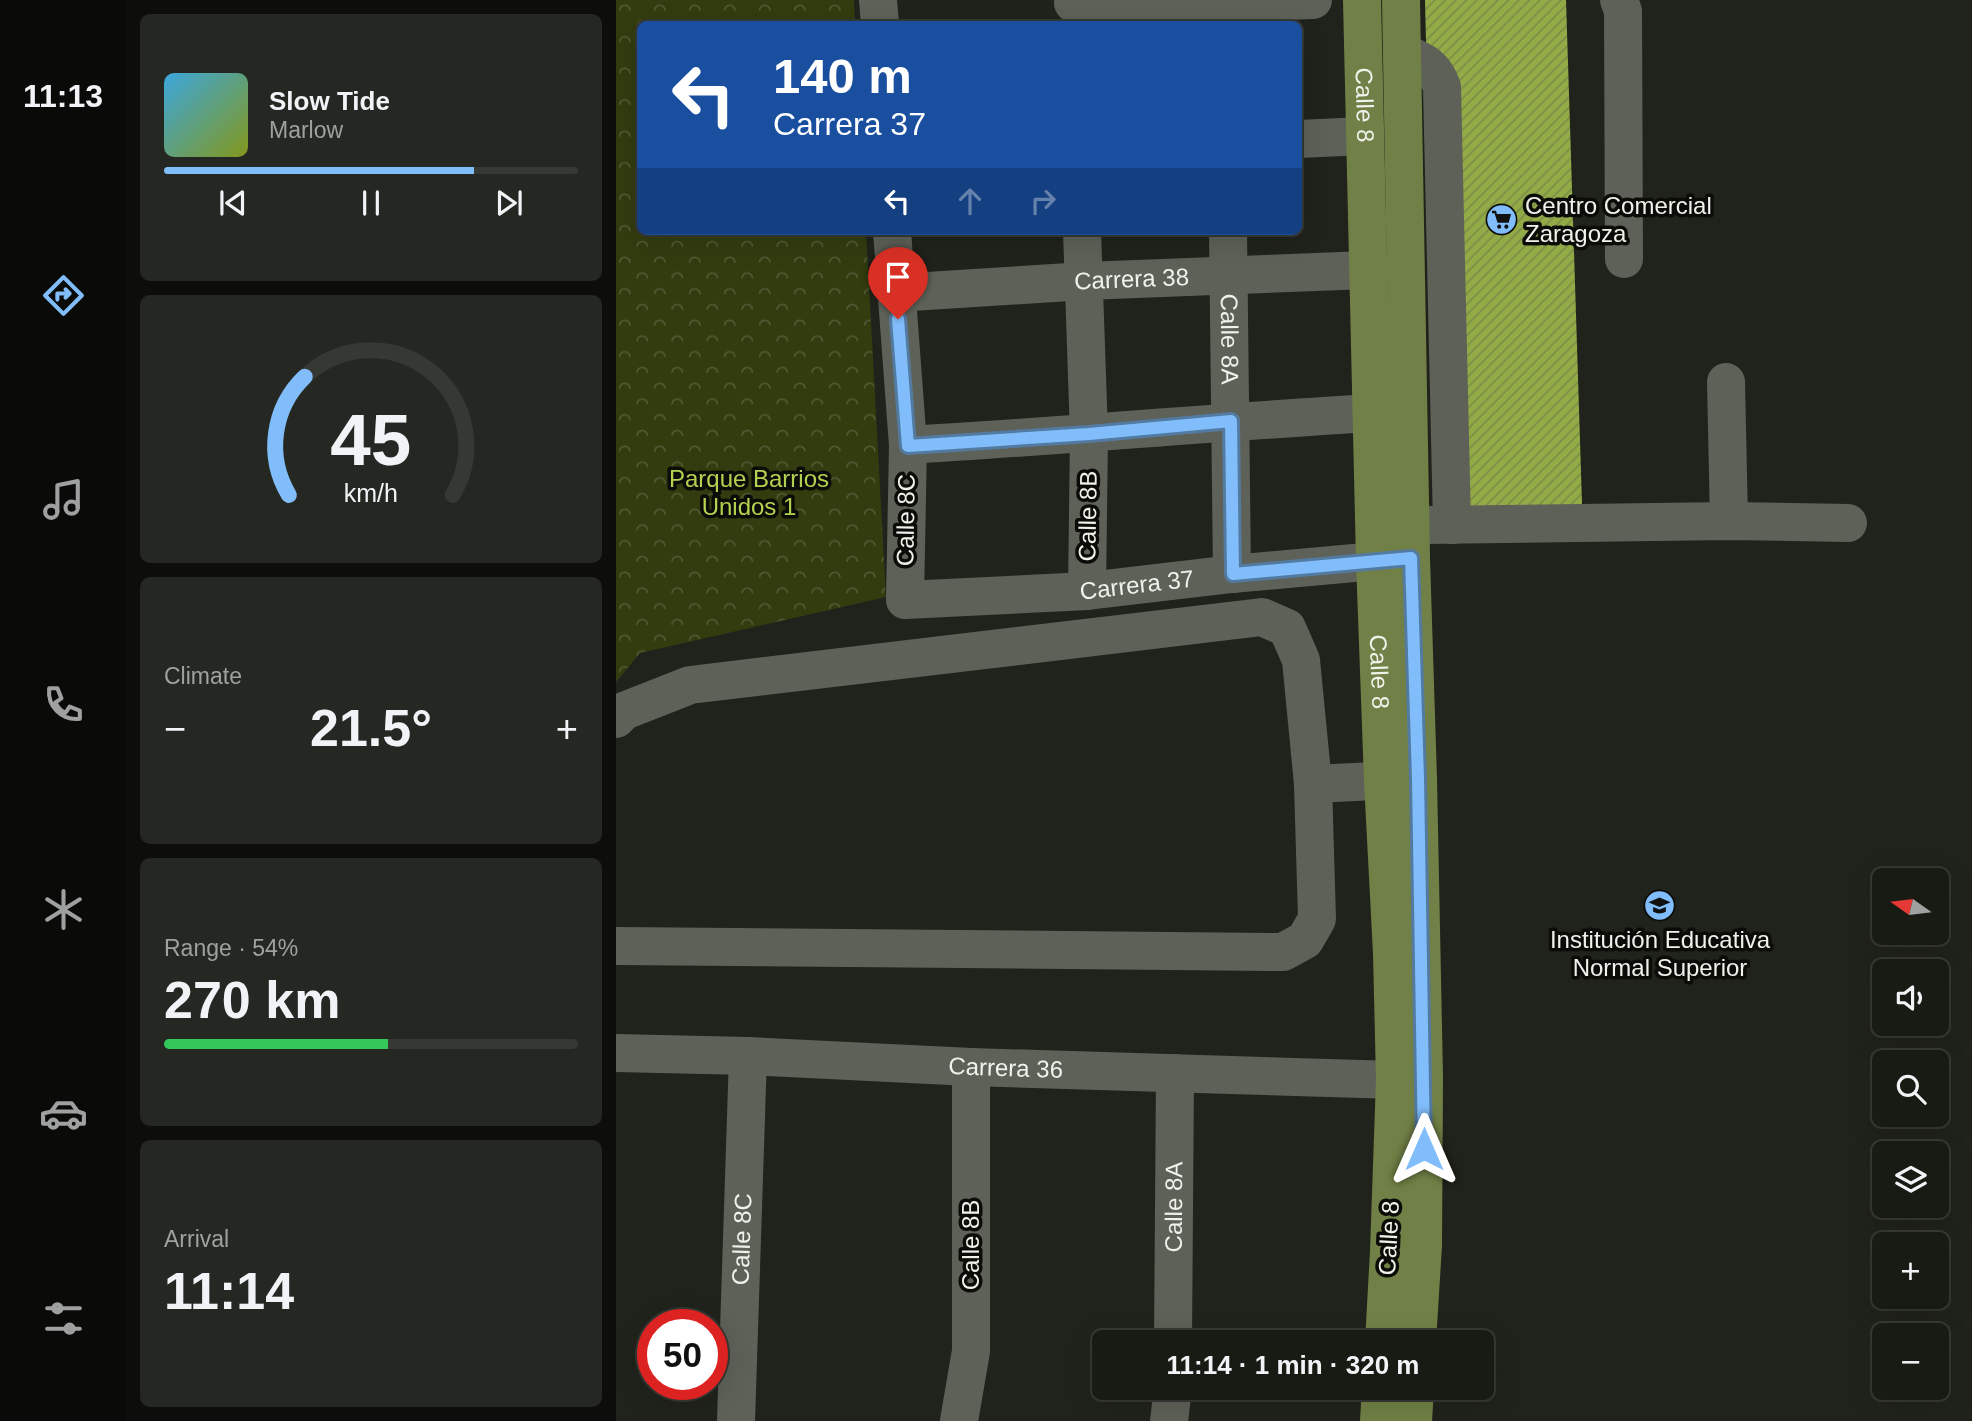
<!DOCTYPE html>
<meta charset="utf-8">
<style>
:root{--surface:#181a14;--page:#252722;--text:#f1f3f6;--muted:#9fa1a0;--line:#363834;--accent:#80bdfa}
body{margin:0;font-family:Arial,sans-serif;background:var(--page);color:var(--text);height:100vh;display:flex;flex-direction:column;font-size:26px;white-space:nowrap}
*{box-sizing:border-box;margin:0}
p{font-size:23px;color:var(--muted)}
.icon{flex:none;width:38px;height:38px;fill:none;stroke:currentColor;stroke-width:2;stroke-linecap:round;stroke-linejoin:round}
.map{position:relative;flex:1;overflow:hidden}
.details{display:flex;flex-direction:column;gap:14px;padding:14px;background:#0d0e0b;width:490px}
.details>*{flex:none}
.hud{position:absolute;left:21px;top:21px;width:665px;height:214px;border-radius:10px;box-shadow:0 7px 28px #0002,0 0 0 2px var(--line);background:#1a4fa0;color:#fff;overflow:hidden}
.needle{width:46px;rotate:284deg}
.controls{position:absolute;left:1256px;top:868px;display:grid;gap:14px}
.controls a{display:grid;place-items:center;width:77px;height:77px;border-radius:10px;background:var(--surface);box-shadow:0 7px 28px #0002,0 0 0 2px var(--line);font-size:35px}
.speed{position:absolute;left:21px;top:1309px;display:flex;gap:14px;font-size:35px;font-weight:700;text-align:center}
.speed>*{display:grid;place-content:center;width:91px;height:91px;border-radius:50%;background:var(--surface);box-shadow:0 7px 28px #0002,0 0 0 2px var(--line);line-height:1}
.speed .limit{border:10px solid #d22;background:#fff;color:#111}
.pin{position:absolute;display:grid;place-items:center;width:60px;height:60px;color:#fff;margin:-72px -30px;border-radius:50% 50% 50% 0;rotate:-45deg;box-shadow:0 0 7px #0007}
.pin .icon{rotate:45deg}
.me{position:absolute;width:77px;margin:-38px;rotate:0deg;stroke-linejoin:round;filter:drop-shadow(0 0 5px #0008)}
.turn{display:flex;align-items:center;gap:24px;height:147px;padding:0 21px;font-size:32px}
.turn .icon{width:91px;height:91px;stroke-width:2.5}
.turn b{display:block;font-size:49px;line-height:60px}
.lanes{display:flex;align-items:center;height:66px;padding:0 21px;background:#0003;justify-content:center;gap:35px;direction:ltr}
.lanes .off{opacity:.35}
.big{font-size:52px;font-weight:700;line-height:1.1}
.details .card{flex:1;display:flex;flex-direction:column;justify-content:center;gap:10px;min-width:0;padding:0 24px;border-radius:10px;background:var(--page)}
.details .dial{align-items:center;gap:0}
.dial svg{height:182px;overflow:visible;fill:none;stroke:var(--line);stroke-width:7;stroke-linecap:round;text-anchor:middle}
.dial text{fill:var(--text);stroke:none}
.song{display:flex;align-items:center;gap:21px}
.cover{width:84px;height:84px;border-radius:10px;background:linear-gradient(135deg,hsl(200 70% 55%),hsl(70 70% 35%))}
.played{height:7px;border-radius:4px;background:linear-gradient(90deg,var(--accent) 75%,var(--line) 75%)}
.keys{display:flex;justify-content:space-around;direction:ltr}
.heat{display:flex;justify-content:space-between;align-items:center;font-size:38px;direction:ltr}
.charge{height:10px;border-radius:5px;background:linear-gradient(90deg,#34c759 54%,var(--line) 0)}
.trip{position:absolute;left:476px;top:1330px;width:402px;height:70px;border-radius:10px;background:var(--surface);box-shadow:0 7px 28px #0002,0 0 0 2px var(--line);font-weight:700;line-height:70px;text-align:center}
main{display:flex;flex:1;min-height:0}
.tabs{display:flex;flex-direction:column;width:126px;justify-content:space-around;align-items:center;background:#0a0a08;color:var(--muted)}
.tabs .icon{width:49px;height:49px}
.tabs .on{color:var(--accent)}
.tabs b{font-size:32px;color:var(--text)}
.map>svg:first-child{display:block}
.park{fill:url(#park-crowns)}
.building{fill:url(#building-hatch)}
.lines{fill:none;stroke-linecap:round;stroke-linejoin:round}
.minor{stroke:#5e6157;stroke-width:38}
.major{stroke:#718046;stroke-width:38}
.route-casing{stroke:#537ba2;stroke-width:18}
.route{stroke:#80bdfa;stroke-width:12}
.labels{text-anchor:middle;stroke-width:7;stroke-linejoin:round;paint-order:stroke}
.street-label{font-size:24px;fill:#eff1eb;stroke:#0b0c08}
.poi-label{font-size:24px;fill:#eff1eb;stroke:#0b0c08;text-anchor:start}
.park-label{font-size:24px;fill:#b4d250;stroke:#0b0c08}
</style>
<main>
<nav class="tabs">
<b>11:13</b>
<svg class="icon on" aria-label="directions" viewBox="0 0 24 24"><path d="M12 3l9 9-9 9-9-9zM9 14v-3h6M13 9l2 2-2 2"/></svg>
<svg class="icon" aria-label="music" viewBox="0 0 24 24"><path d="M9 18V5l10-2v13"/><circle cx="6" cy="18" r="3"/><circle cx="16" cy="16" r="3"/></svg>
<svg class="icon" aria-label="phone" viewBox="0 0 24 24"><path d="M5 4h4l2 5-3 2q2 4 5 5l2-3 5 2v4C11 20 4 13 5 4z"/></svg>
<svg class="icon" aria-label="climate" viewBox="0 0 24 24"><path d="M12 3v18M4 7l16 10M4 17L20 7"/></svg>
<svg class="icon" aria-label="car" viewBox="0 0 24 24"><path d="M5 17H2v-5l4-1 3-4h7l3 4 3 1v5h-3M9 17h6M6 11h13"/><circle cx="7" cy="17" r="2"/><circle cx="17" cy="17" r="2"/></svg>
<svg class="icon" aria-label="filters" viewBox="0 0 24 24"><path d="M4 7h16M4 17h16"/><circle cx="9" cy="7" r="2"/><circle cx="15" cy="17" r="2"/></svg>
</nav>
<section class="details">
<div class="card">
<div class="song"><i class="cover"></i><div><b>Slow Tide</b><p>Marlow</p></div></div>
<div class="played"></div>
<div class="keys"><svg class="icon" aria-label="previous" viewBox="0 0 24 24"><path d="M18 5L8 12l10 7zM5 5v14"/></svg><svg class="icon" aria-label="pause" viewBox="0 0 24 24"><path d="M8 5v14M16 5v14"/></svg><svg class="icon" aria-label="next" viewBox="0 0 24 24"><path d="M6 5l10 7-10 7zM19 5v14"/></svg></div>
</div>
<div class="card dial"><svg viewBox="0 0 100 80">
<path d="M14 69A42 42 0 1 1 86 69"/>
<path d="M14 69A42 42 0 0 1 21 17" stroke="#80bdfa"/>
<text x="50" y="56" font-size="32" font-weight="700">45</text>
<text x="50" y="72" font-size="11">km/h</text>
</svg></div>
<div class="card"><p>Climate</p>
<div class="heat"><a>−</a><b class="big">21.5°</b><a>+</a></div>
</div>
<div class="card"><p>Range · 54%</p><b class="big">270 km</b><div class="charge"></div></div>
<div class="card"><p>Arrival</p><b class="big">11:14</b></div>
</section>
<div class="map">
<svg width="1356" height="1421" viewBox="0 0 1356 1421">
<defs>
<pattern id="park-crowns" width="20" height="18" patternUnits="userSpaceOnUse" patternTransform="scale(1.75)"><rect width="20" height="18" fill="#323c0f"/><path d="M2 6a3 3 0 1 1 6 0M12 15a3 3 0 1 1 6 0" fill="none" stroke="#505932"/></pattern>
<pattern id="building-hatch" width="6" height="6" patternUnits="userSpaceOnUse" patternTransform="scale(1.75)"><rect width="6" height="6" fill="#93ab47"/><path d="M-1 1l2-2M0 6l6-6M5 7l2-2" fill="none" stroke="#7c8d47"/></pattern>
</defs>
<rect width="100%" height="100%" fill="#20231b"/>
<!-- park -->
<path class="park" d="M0,0H238L239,24H24V231H250L270,597L24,653L0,682Z"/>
<!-- building -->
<path class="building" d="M809,0H950L967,535L831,540L812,126Z"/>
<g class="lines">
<!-- minor -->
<g class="minor">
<path d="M262,0L264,24"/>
<path d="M1003,0L1007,11L1008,259"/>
<path d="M457,3H608L697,0"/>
<path d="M786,52C806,61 818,64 826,87L836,525"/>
<path d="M682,139L749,136"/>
<path id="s1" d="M276,231L292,445L289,600L471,591L616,574L793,558"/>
<path d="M466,231L473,434L471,591"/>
<path id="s2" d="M612,231L616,574"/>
<path id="s3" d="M280,293L469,281L752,270"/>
<path d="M1110,382L1113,521"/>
<path d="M292,445C446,436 601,422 756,413"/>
<path d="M810,525L1113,521L1232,523"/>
<path d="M0,719L8,711L74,685L646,617L671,628L685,660L697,784L701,919L689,940L667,952L0,946"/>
<path d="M697,784L800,779"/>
<path id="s4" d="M0,1053L132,1056L355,1067L779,1080"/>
<path id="s5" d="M557,1342L559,1073"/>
<path id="s6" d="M120,1421L132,1056"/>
<path d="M343,1421L355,1351V1067"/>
<path d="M553,1421L557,1388"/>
</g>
<!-- major -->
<g class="major">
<path id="s7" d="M746,0L759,561L767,781L776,953L779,1080L773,1251L768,1342"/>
<path d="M785,0L795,558L802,779L808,1077L807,1245L801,1342"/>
<path d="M763,1421L765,1388"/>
<path d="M797,1421L799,1388"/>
</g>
</g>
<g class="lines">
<defs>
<path id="route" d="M282,319L292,446L473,434L615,421L617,574L795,558L802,779L808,1149"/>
</defs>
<!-- route casing -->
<use href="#route" class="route-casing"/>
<!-- route -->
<use href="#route" class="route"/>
</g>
<!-- icons -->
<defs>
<symbol id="supermarket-disc" viewBox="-11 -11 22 22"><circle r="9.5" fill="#80bdfa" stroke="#0b0c08"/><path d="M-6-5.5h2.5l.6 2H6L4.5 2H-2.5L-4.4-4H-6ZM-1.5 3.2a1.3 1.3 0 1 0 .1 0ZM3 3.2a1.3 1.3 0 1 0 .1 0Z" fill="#111"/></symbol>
<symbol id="university-disc" viewBox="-11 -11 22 22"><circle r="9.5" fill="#80bdfa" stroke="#0b0c08"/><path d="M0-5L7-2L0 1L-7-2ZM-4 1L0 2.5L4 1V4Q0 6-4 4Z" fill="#111"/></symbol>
</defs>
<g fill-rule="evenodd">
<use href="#supermarket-disc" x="868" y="202" width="35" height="35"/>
<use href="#university-disc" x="1026" y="888" width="35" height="35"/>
</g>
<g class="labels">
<!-- street labels -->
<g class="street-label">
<text dy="8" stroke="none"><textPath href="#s7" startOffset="105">Calle 8</textPath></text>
<text dy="8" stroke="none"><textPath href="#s3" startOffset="236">Carrera 38</textPath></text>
<text dy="8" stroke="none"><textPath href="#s2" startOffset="108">Calle 8A</textPath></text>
<text transform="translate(472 516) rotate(-89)" y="8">Calle 8B</text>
<text transform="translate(290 520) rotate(-89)" y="8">Calle 8C</text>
<text dy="8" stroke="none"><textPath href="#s1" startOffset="602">Carrera 37</textPath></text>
<text dy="8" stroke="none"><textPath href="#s7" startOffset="672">Calle 8</textPath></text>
<text dy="8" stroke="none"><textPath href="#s4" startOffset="390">Carrera 36</textPath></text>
<text dy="8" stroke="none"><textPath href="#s5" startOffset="135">Calle 8A</textPath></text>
<text transform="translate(773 1238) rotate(-87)" y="8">Calle 8</text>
<text dy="8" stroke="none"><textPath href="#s6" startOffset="182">Calle 8C</textPath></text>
<text transform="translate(355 1245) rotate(-90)" y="8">Calle 8B</text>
</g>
<!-- poi labels -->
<g class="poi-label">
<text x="909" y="214">Centro Comercial<tspan x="909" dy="28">Zaragoza</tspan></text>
<text x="1044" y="948" text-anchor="middle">Institución Educativa<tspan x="1044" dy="28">Normal Superior</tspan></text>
</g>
<!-- park labels -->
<g class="park-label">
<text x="133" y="487">Parque Barrios<tspan x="133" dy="28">Unidos 1</tspan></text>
</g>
</g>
</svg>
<div class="controls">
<a><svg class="needle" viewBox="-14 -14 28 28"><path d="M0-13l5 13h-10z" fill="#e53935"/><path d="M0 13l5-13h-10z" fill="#9fa1a0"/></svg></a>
<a><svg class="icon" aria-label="sound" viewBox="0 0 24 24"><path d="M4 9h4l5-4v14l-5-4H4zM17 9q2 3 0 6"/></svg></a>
<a><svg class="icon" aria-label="search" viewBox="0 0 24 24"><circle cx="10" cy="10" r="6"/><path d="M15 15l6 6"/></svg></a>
<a><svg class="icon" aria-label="layers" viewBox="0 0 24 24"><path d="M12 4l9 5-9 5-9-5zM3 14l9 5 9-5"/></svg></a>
<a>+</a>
<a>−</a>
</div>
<div class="speed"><div class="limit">50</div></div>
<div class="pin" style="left:282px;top:319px;background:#d93025"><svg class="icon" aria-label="arrive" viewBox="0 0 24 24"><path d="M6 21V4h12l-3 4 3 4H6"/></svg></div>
<svg class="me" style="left:808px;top:1149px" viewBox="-20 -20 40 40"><path d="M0-17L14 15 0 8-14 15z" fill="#80bdfa" stroke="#fff" stroke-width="4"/></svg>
<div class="trip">11:14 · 1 min · 320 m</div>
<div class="hud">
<div class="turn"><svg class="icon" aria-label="left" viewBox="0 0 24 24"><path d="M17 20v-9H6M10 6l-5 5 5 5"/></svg><div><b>140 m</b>Carrera 37</div></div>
<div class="lanes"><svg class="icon" aria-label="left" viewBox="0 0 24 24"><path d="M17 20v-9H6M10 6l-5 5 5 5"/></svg><svg class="icon off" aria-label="ahead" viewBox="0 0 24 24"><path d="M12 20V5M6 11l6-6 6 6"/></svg><svg class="icon off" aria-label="right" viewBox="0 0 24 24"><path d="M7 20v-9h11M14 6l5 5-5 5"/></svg></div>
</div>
</div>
</main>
